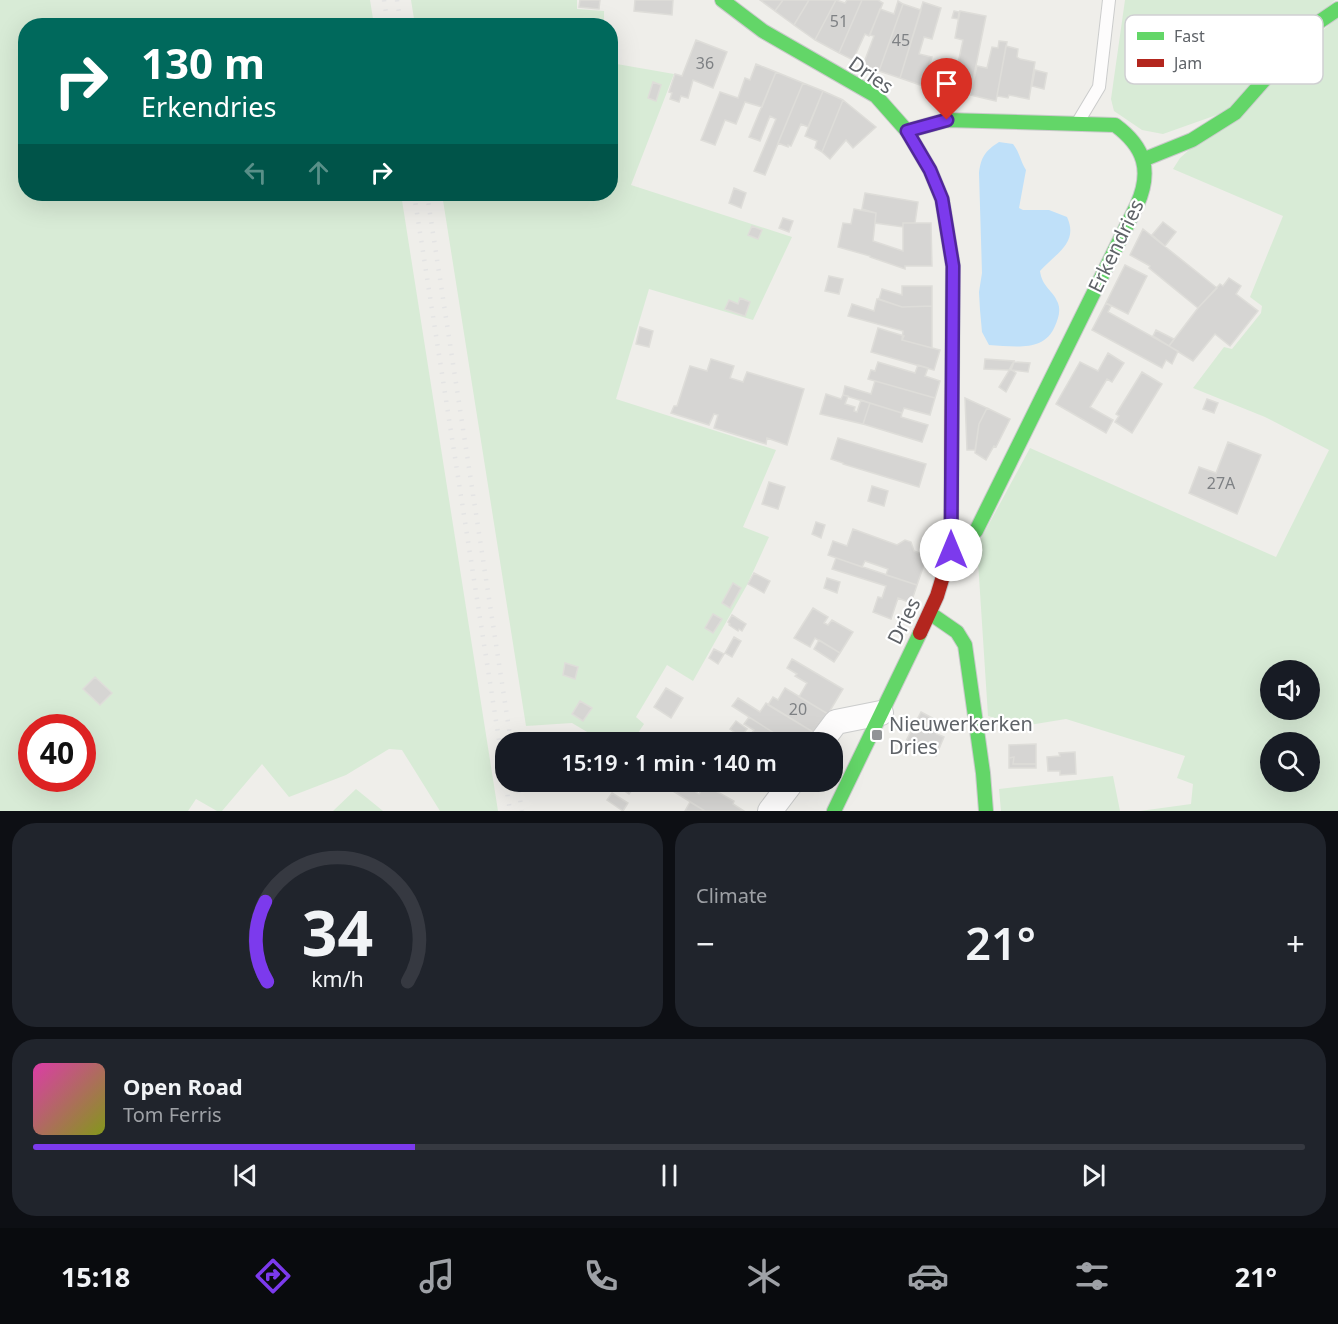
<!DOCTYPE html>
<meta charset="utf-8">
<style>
:root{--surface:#171b24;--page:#20242c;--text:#f1f3f6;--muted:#9ea1a6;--line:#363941;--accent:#7c3aed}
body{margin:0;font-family:"Noto Sans",sans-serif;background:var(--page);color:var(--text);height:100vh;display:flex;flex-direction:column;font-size:22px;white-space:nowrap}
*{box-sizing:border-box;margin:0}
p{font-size:20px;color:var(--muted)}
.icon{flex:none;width:33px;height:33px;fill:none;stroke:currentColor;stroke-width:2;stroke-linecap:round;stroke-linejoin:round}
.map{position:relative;height:811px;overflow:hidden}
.panel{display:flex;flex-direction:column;gap:12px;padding:12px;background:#0d0f14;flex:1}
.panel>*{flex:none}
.banner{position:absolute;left:18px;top:18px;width:600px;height:183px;border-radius:24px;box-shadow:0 6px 24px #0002;background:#00695c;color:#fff;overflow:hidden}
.controls{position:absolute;left:1260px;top:660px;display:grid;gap:12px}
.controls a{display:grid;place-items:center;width:60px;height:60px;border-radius:50%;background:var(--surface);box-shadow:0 6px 24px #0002;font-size:30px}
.speed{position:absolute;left:18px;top:714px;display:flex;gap:12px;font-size:30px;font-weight:700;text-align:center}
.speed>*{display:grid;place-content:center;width:78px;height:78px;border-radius:50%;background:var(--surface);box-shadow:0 6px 24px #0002;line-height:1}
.speed .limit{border:9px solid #d22;background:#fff;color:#111}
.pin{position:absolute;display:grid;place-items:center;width:51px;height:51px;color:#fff;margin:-62px -26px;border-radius:50% 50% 50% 0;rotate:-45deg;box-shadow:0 0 6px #0007}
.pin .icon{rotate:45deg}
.me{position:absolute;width:66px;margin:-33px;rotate:0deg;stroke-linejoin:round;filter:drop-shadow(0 0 4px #0008)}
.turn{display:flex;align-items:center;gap:21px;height:126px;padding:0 24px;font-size:27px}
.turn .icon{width:78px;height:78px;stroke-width:2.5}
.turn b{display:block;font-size:42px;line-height:51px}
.lanes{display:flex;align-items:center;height:57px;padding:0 24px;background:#0003;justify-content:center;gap:30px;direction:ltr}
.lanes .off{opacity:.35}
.big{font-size:45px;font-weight:600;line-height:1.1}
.panel .widget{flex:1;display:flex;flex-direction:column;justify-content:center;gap:9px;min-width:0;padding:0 21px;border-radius:24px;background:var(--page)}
.panel .dial{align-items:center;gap:0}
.dial svg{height:156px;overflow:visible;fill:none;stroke:var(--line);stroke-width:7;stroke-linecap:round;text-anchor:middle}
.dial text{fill:var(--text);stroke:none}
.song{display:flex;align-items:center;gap:18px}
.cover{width:72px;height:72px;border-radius:9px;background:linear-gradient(135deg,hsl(320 70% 55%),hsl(70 70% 35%))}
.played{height:6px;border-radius:3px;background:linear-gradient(90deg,var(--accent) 30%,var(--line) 30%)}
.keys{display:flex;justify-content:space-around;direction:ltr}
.heat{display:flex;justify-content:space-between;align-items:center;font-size:33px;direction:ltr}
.panel .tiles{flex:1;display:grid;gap:12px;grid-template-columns:1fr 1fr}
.widget:last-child{grid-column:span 2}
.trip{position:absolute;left:495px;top:732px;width:348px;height:60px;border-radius:24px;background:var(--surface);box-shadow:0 6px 24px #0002;font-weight:600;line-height:60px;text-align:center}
.dock{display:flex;height:96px;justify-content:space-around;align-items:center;background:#090b0e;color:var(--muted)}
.dock .icon{width:42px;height:42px}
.dock .selected{color:var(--accent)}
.dock b{font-size:27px;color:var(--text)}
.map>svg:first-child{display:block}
.green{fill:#d8ebd6;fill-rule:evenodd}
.water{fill:#bfe0f9}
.building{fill:#d6d5d3;stroke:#deddd9;stroke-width:1.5}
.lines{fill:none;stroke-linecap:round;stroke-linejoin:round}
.lane-casing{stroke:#cbcccc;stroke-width:14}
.street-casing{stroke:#cbcccc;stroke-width:26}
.fast-casing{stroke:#cacacb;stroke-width:16}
.jam-casing{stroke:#cacacb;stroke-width:16}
.lane{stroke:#fdfcfc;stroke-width:12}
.street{stroke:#fdfcfc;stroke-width:24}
.fast{stroke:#63d668;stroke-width:14}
.jam{stroke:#b3261e;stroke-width:14}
.rail{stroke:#e4e4e4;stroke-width:4.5;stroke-dasharray:1.5 8;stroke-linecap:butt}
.route-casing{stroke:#51269a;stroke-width:15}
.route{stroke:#7c3aed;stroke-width:10}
.poi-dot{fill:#919496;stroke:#fff;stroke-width:2}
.labels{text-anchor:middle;stroke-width:4.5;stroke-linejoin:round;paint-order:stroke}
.number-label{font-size:16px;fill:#7e8184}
.street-label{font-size:20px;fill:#5f6368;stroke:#fff}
.poi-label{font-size:20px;fill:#5f6368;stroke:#fff;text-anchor:start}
.key{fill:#fff;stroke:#cfd0d2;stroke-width:1.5}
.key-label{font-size:16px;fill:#5f6368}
</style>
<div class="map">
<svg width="1338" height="811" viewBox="0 0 1338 811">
<rect width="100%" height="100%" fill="#efeeea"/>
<!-- green -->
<path class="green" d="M0,0H370L374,25L26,26V194H401L498,811H440L402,750L389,749L346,775L289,797L262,764L222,811H217L196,799L188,811H0ZM32,728H82V778H32Z
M411,0H577V9L604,11V25H415Z
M1125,0H1335L1225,112L1163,134L1142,130L1114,111L1111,99Z
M1338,17V811H1140L1191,804L1193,784L1177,778L1185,756L1066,719L1023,726L988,716L977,546L1030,448L1276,557L1329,450L1265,417L1193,388L1224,347L1232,349L1261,313L1262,306L1250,297L1283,216L1173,169L1180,158ZM1270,670H1310V710H1270ZM1270,742H1310V782H1270Z
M611,63L674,74L631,185L792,237L753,320L649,289L616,399L776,450L743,527L769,537L747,585L693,681L667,665L636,717L644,724L632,742H604L572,723L526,726L442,194H610Z
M1113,776L1120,811H1001L999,789Z
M356,789L383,811H333Z"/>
<!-- water -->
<path class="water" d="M999,142L1013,144C1020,153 1020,160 1026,170L1019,208L1023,210H1049L1067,217C1079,243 1056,253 1040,271C1042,287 1053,290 1058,303C1061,311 1058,319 1055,326C1044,353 1013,346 989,345L982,332L980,310L979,292L982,273L979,173C981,157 985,151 999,142Z"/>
<!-- building -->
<path class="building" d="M580,0H600L599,9L579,7Z
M635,0H673L672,15L634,11Z
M760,0H783L775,11Z
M783,0H809L794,25L775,11Z
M809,0H836L815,40L794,25Z
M836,0L845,3L847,0H862L839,53L815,40Z
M862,0H878L883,3L869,36L865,34L853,60L839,53Z
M898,1L903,4L879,71L863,65L874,36L870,35L880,9L894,14Z
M923,2L941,8L932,39L924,37L919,54L932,57L923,86L900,78Z
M903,4L921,10L900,78L879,71Z
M954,11L959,12L958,19L952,18Z
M960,11L986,16L970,95L957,93L953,87L963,40L955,38Z
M696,40L727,52L713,88L693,80L688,98L681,96L679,102L670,99L672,93L669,92L675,74L682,76Z
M999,41L1007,42L996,101L970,95L977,66L987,68L992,47L998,48Z
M1006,46L1018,49L1017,57L1020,59L1035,62L1029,99L1009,95L1008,98L997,96Z
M756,64L776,72L762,107L745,102L736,124L725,120L715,145L701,140L720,92L738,98L745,78L750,80Z
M1035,70L1047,73L1044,89L1032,86Z
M776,72L803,83L765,175L754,171L776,119L770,116L760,141L749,137Z
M653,82L661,85L656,101L648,98Z
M803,83L823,91L808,127L801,124L791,146L788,145V147L778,143Z
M823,91L843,100L822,152L815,148L817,141L805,136Z
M843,100L876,127L853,148L846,140L830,159L822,152Z
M734,188L746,193L741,208L729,203Z
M865,193L918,202L915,223H903V227L875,223L876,213L862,209Z
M854,209L876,213L873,241L903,251V223H931L932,266H905V269L870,257V256L838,247L843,223L851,224Z
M783,218L793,221L789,232L779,228Z
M1163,222L1176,232L1165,246L1152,235Z
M752,226L762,230L758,239L748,235Z
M1143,229L1217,288L1198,308L1149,268L1150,266L1130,255Z
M1125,265L1147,276L1128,314L1106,303Z
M829,276L843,279L839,294L825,291Z
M1229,278L1241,286L1236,294L1258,311L1230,346L1215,334L1193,361L1169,346L1198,308L1220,284L1223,286Z
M902,286H932V306L902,307L879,299L882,289L902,295Z
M740,298L750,302L745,316L725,309L729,300L738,304Z
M877,299L902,307L932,306V348L902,340L903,331L848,316L852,304L874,311Z
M1106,303L1111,306L1108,312L1178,351L1172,364L1166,360L1162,368L1092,330Z
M640,327L653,331L649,347L636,344Z
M878,328L904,336L902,340L940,350L934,370L871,352Z
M1156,330L1174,339L1169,346L1153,336Z
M1108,353L1124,363L1112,382L1107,379L1090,407L1113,420L1106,433L1056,404L1080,362L1098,371Z
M711,359L734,366L730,378L743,382L747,372L804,389L787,445L767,438L766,444L714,428L718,415L714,414L709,425L671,413L674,406H677L690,366L707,371Z
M985,359L1014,361L1009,370L984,369Z
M878,362L915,373L918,365L928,368L925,376L940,381L935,398L868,379L871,370L875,371Z
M1014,362L1030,363L1028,372L1011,370Z
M1010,369L1016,373L1006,392L999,387Z
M1142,372L1162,384L1132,433L1115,422L1119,416L1116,414Z
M875,381L935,398L930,415L904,408L902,413L843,395L845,386L871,394Z
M826,394L841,399L843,395L848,396L845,404L855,407L854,411L857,412L861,400L870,403L863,424L820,414Z
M965,398L987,408L979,424L975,450H967Z
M1207,399L1218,403L1214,413L1203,409Z
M870,403L902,413L901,417L928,425L922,442L863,424Z
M987,408L1010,419L996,447L994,446L986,460L975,453L979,424Z
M838,438L926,464L919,487L843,464V463L831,459Z
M1228,442L1261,455L1237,514L1189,493L1199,467L1216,473Z
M769,482L785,487L778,509L762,504Z
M872,486L888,491L884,506L868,501Z
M816,522L825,525L821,538L812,534Z
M853,529L897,545L905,540L911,542L914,551L927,556L917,585L886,575L888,569L865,561L862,567L828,555L833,541L847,546Z
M836,558L917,585L911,603L898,598L891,619L873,612L878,597L882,598L886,586L832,569Z
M754,573L770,581L764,593L748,584Z
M827,578L840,582L837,593L824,588Z
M733,583L741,588L730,608L722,603Z
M813,608L828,617L824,623L828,625L832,620L853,632L840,653L815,638L810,647L794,638Z
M713,614L722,619L713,633L705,628Z
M732,615L746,624L742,631L739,629L738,631L729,625L730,624L728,622Z
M734,637L741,641L732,657L725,653Z
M819,640L840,653L834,662L814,649Z
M714,649L724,654L718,664L709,658Z
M792,659L843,689L828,714L799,697L807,683L795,676L797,674L787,668Z
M565,663L578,667L575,679L563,675Z
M95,677L112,693L100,705L83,689Z
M666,688L683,698L671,718L654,707Z
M785,688L828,714L813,732L768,705L773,697L778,700Z
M738,698L760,712L766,703L813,732L804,742H788L732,706Z
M580,701L592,708L583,721L572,714Z
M921,712L942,723L937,734L944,737L936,756L906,741Z
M749,717L788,742H748L746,741L754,730L744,724Z
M736,721L747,729L741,737L730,729Z
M1036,744V764H1013L1014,757L1009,758V745Z
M1075,752L1076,774L1060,775V771H1048L1047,757L1060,756L1059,753Z
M1014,757L1013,764H1036V768H1009V758Z
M611,782H628L635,786L629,794Z
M672,782H694L690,788L699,794L705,785L734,801L733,804L744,811H705L668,788Z
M745,782H763L757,790Z
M612,793L628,803L623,811L607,800Z
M690,802L705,811H685Z"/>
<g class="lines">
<defs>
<path id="lane" d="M1078,122L1099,87L1109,0"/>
<path id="street" d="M821,742L836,722L881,713
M770,811L792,782"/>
<path id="fast" d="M722,0L763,31L876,96L907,131L930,170L942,199L953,266L952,382
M907,131L947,120L1115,125C1145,147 1152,171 1137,205L976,531L951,550
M1145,159L1192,140L1235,113L1310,28L1338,9
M931,614L957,632L965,645L983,773L986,811
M834,811L920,633"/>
<path id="jam" d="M920,633L937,596L951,550L952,382"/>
</defs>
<!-- lane casing -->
<use href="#lane" class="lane-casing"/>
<!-- street casing -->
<use href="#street" class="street-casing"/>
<!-- fast casing -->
<use href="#fast" class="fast-casing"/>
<!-- jam casing -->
<use href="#jam" class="jam-casing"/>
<!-- lane -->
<use href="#lane" class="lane"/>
<!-- street -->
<use href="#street" class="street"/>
<!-- fast -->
<use href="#fast" class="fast"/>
<!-- jam -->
<use href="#jam" class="jam"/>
<!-- rail -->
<path class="rail" d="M384,0L388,26
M397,0L401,26
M414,194L510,811
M427,194L511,742
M517,782L522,811"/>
</g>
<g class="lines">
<defs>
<path id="route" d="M947,120L907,131L930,170L942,199L953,266L951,550"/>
</defs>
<!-- route casing -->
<use href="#route" class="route-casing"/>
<!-- route -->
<use href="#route" class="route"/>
</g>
<!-- markers -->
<rect class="poi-dot" x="871" y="729" width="12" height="12" rx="3"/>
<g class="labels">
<!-- number labels -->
<g class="number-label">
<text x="839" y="27">51</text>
<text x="901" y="46">45</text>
<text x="705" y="69">36</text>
<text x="1221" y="489">27A</text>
<text x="798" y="715">20</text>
</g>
<!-- street labels -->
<g class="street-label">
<text transform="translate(871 75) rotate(35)" y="7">Dries</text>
<text transform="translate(1116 246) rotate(-64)" y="7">Erkendries</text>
<text transform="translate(904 621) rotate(-64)" y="7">Dries</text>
</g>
<!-- poi labels -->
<g class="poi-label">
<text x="889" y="731">Nieuwerkerken<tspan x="889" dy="23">Dries</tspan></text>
</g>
</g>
<!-- legend -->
<rect x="1125" y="15" width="198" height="69" rx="9" class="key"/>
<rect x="1137" y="32" width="27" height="8" fill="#63d668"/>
<rect x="1137" y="59" width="27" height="8" fill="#b3261e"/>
<g class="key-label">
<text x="1174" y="42">Fast</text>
<text x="1174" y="69">Jam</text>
</g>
</svg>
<div class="controls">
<a><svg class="icon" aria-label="sound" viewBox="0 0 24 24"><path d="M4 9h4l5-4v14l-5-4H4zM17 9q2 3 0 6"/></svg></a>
<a><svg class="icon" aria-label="search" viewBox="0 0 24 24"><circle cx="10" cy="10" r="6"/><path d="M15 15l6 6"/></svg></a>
</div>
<div class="speed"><div class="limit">40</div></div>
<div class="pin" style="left:947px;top:120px;background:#d93025"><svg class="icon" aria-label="arrive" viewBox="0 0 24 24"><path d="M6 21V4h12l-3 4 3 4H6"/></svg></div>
<svg class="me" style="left:951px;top:550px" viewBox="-20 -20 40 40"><circle r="19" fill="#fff"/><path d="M0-13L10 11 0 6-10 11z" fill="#7c3aed"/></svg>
<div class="trip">15:19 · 1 min · 140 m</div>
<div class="banner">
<div class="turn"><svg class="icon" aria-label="right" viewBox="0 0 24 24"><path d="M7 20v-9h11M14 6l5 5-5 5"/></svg><div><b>130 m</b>Erkendries</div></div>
<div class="lanes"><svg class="icon off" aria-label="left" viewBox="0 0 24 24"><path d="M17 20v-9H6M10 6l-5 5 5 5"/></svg><svg class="icon off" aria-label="ahead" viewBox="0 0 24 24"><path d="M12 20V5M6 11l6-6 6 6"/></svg><svg class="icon" aria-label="right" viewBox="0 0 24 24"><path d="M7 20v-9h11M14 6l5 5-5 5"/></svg></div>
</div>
</div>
<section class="panel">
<div class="tiles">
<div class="widget dial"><svg viewBox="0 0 100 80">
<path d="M14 69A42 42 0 1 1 86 69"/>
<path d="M14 69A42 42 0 0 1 13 28" stroke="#7c3aed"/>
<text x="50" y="56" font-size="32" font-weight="700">34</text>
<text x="50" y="72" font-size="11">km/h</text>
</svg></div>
<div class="widget"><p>Climate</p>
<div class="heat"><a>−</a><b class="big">21°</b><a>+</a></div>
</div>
<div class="widget">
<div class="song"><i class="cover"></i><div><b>Open Road</b><p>Tom Ferris</p></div></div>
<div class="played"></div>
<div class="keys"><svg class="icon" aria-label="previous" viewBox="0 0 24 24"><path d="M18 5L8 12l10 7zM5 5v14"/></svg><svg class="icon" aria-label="pause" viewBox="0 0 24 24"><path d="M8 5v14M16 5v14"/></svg><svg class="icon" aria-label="next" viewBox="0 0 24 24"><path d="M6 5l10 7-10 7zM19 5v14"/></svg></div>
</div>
</div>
</section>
<nav class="dock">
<b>15:18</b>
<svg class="icon selected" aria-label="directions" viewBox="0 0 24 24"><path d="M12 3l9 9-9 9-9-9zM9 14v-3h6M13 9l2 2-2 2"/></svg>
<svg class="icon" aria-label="music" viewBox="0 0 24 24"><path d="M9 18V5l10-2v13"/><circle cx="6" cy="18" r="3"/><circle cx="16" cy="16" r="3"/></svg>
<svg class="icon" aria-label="phone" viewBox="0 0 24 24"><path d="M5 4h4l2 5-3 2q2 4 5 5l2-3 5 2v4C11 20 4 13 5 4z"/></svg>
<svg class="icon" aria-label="climate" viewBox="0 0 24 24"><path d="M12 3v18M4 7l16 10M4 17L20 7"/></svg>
<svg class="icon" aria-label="car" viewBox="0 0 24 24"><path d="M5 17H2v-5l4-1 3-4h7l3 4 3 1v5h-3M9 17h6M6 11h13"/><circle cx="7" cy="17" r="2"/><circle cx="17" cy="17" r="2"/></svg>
<svg class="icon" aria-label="filters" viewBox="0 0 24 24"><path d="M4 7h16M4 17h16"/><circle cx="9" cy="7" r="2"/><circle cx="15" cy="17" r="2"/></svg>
<b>21°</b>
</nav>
